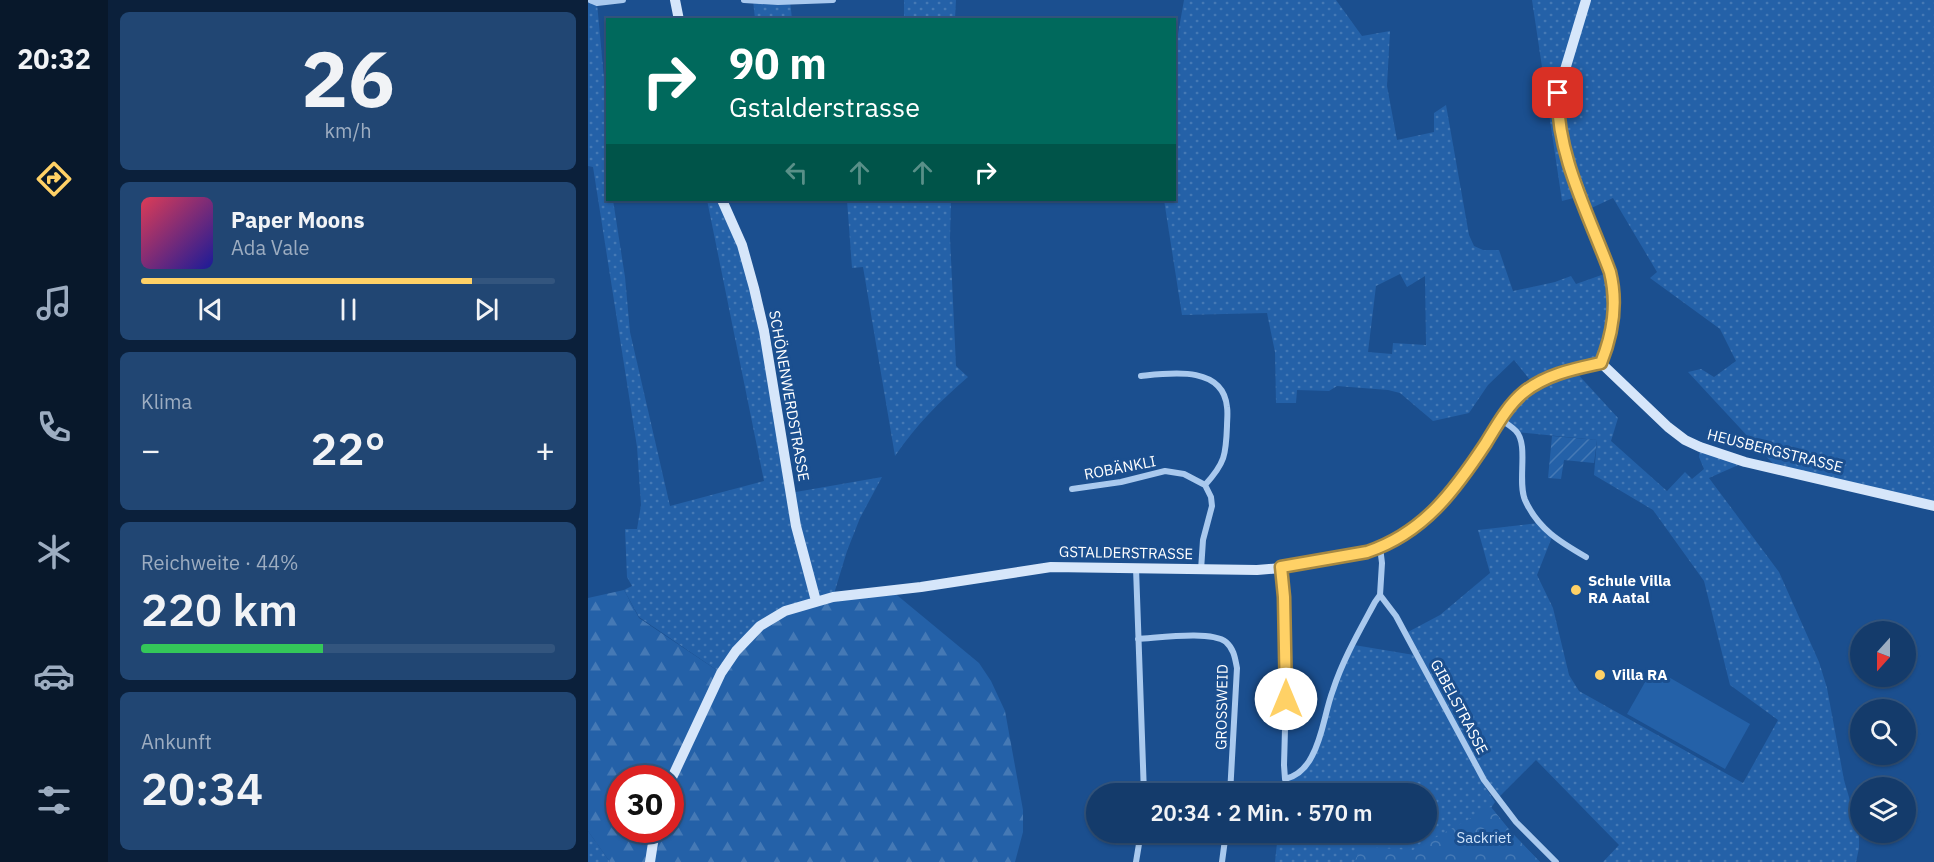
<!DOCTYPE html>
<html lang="de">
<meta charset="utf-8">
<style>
:root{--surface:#143b6b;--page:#214673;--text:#f1f3f6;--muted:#9dadc1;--line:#33557e;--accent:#ffd166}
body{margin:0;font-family:"IBM Plex Sans",sans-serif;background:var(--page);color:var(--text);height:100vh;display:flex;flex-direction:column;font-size:22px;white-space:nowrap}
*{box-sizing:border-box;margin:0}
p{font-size:20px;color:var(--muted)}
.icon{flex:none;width:33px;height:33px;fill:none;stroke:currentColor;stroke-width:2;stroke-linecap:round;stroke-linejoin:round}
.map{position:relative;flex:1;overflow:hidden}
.drawer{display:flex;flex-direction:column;gap:12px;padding:12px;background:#0b203b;width:480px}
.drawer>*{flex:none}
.hud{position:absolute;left:18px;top:18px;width:570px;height:183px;border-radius:0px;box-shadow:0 2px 4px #0004,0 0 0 2px var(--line);background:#00695c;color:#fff;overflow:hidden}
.needle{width:39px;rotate:201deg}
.tools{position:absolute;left:1262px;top:621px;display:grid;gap:12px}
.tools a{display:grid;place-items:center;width:66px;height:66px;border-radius:50%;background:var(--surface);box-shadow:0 2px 4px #0004,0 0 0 2px var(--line);font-size:30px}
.speed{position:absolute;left:18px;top:765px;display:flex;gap:12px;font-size:30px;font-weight:700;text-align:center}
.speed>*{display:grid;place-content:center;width:78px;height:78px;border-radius:50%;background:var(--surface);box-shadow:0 2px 4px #0004,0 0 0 2px var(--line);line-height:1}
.speed .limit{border:9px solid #d22;background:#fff;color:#111}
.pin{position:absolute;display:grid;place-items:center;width:51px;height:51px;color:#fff;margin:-26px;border-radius:12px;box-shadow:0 3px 9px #0006}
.me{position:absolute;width:66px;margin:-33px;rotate:0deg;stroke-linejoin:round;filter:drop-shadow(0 0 4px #0008)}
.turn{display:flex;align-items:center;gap:21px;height:126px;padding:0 24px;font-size:27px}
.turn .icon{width:78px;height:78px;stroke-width:2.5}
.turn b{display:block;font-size:42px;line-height:51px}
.lanes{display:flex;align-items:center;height:57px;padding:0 24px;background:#0003;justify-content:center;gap:30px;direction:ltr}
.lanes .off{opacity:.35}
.big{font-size:45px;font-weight:600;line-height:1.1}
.drawer .card{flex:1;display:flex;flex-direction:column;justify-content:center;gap:9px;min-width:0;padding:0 21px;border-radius:9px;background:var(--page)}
.drawer .dial{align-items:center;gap:0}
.dial b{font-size:78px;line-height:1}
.song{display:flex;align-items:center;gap:18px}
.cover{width:72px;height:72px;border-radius:9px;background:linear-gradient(135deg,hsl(350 70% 55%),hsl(240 70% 35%))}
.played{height:6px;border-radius:3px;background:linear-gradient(90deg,var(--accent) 80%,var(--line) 80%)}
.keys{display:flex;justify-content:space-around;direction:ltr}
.heat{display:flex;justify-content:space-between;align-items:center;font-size:33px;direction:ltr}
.charge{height:9px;border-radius:4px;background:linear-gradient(90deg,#34c759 44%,var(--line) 0)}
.trip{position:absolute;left:498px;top:783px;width:351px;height:60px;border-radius:30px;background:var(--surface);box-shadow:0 2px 4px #0004,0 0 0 2px var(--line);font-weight:600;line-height:60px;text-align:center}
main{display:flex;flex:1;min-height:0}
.menu{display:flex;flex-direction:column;width:108px;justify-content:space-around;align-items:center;background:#08182b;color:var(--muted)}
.menu .icon{width:42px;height:42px}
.menu .active{color:var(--accent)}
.menu b{font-size:27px;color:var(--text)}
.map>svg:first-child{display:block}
.grass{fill:url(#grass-dots);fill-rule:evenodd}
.forest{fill:url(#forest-firs);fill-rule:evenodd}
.park{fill:url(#park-crowns)}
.garden{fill:url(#garden-furrows)}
.pitch{fill:#2461a8}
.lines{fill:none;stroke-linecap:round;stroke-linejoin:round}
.street{stroke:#a9c9ee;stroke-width:6}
.secondary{stroke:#d6e6fa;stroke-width:10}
.route-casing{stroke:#a68842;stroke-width:15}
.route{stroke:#ffd166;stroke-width:10}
.poi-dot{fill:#ffd166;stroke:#1b4f8f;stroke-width:2}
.labels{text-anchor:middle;stroke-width:6;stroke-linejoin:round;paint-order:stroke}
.street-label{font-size:15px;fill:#fff;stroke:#1b4f8f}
.poi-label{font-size:15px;font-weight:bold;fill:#fff;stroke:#1b4f8f;text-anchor:start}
.park-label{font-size:15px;fill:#cfe3fa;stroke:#1b4f8f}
</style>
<main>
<nav class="menu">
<b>20:32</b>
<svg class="icon active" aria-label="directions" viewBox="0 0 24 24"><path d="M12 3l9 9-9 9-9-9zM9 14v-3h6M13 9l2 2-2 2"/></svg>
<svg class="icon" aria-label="music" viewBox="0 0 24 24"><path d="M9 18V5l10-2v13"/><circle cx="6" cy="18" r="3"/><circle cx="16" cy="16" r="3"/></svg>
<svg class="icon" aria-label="phone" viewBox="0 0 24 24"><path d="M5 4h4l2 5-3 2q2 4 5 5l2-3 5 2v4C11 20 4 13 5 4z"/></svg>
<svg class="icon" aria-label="climate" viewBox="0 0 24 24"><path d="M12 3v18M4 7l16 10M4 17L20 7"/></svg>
<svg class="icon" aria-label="car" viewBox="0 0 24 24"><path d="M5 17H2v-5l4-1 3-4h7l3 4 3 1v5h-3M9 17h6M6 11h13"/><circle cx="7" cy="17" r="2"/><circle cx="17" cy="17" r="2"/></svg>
<svg class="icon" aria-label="filters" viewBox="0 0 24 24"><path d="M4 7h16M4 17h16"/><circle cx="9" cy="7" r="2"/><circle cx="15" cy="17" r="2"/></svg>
</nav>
<section class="drawer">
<div class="card dial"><b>26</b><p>km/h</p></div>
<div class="card">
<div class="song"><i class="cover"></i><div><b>Paper Moons</b><p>Ada Vale</p></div></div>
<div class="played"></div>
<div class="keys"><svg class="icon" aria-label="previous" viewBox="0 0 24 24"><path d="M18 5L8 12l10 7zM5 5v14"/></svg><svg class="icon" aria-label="pause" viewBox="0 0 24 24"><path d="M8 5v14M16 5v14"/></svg><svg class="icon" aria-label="next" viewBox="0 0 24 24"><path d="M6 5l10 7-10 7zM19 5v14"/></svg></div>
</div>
<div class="card"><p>Klima</p>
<div class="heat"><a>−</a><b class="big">22°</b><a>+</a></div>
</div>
<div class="card"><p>Reichweite · 44%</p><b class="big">220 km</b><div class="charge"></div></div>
<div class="card"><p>Ankunft</p><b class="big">20:34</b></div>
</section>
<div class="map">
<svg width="1346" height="862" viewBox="0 0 1346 862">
<defs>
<pattern id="grass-dots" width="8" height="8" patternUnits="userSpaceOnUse" patternTransform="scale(1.5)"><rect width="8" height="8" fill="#2461a8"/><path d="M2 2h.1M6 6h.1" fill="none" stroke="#4579b5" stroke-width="1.8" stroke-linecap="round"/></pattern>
<pattern id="forest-firs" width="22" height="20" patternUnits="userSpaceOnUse" patternTransform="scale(1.5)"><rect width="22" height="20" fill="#2461a8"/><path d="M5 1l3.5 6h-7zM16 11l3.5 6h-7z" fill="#4579b5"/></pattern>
<pattern id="park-crowns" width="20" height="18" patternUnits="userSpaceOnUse" patternTransform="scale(1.5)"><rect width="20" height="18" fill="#2461a8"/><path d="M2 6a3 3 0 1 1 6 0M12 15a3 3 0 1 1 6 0" fill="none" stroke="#4579b5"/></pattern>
<pattern id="garden-furrows" width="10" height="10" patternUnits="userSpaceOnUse" patternTransform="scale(1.5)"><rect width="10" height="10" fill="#2461a8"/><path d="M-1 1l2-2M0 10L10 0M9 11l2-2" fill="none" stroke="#4579b5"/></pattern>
</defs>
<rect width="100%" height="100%" fill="#1b4f8f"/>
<!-- grass -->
<path class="grass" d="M0,0L9,3L17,89L19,90L20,200H25L37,277L42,332L82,506L176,481L119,200H134L166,288L202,493L294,477L272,518L259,551L245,597L133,673L51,617L36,590L44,586L39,577L37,529H49L53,505L49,447L5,167L0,166Z
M165,0L202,1L204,19H167Z
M316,0H368L367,19H316Z
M596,0H748L774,36L802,31L799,86L809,140L846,132V113L858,105L881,235L886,246L895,250H911L925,291L967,282L983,276L988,284L1022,272L1026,287L1013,363L986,370L1030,418L1023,441L1079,491L1097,472L1104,479L1116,469L1111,457L1112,447L1157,462L1121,478L1191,572L1231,662L1239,688L1256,780L1271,832V848L1268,862H1015L1031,845L948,760L911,797L898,778L820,632L852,615L902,573L890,530L950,523L964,537L949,575L965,608L981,675L991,691L1155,783L1190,720L1142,685L1116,581L1065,510L1006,475L1009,440L929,432L913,420L946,385L926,360L900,385L881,413L845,421L812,393L800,390L749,386L741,391L709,390L708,403H688L687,352L679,313L594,315L576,200H586L587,51ZM812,274L819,287L837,276L838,345L805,343L804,354L780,352L788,286Z
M944,0H1346V506L1190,469L1100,372L1113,369L1126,377L1148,361L1132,329L1062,278L1069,272L1025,198L999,210L993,196L974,201Z
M259,200H363L362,238L368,366L380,377C351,402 329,424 307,456L275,267L264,268Z
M766,645L826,655L894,782L907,802L903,808L924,833L952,862H687L690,833L838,832V794L694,793L697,779L721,762L745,689Z
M0,831L22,862H0Z"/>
<!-- forest -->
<path class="forest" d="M36,590L51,618L133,673L148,651L197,611L304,591L391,663L403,681L417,711L435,810V832L427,862H22L0,831V598ZM32,778H82V830H32Z"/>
<!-- park -->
<path class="park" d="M903,807L924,833L952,862H766L774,847L825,850Z"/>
<!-- garden -->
<path class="garden" d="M964,436L1009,440L1006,463L976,460L973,479L960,478Z"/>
<!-- pitch -->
<path class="pitch" d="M1065,668L1162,724L1137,769L1039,714Z"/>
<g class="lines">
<!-- street -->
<path class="street" d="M2,0L9,3L35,0
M156,0L190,2L245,0
M553,376C582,373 635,365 639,407C640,413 639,420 639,426C638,455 637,463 617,485
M913,420C918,423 924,427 928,431C941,445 929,481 937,500C950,529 972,542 998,557
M484,489L533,482L577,471L596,474L617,485L623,497L624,506L615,540L613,570
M792,547L794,563L792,595L808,616L896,780L928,822L968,862
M548,568L556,794
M693,568C700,633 698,699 696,765L697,779C710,776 718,768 724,756C735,736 737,711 745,690C755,659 772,630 787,602L792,595
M550,639C570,638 623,630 638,642C646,649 647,658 649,668L642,794
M548,862L553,832
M634,862L638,832"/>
<!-- secondary -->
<path class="secondary" d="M87,0L91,20
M998,0L970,93L969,115L977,150L1022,272C1030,305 1026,332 1013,363
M134,200L154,245L166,288L176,331L208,526L228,601
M1013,363L1080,427L1097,440L1112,447L1157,462L1346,506
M82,782L133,673L148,651L172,626L197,611L245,597L333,587L463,567L669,570L693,568L779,551C835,533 867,490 898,443C909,425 920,405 936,392C958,374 986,369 1013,363
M62,862L67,830"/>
</g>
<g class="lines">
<defs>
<path id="route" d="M698,699L696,597L693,567L779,552C836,533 867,490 898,443C909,425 920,405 936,392C959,374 986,369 1013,363C1025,333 1030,304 1022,272C1001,215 968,154 970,93"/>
</defs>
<!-- route casing -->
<use href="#route" class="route-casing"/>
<!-- route -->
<use href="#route" class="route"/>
</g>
<!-- markers -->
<g class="poi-dot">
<circle cx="988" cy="590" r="6"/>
<circle cx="1012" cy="675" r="6"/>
</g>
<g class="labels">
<!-- street labels -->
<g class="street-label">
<text transform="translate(201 396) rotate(80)" y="5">SCHÖNENWERDSTRASSE</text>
<text transform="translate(1187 451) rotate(14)" y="5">HEUSBERGSTRASSE</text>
<text transform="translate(532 468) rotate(-11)" y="5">ROBÄNKLI</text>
<text transform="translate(538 553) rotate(1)" y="5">GSTALDERSTRASSE</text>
<text transform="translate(634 707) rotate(-89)" y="5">GROSSWEID</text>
<text transform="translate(871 707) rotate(62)" y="5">GIBELSTRASSE</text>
</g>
<!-- poi labels -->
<g class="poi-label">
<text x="1000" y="586">Schule Villa<tspan x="1000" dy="17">RA Aatal</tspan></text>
<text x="1024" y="680">Villa RA</text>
</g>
<!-- park labels -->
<g class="park-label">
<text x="896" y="843">Sackriet</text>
</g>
</g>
</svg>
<div class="tools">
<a><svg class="needle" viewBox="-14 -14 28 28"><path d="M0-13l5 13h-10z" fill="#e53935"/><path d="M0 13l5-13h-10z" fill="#9dadc1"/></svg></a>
<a><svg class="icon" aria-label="search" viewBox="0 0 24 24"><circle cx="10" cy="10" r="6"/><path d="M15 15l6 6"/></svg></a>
<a><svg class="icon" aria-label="layers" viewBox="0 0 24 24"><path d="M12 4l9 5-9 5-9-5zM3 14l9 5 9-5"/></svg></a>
</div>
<div class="speed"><div class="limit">30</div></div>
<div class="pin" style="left:970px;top:93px;background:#d93025"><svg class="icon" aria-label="arrive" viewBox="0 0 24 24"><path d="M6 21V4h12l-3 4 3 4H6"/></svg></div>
<svg class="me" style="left:698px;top:699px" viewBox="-20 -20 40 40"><circle r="19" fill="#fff"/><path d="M0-13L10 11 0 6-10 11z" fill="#ffd166"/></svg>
<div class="trip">20:34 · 2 Min. · 570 m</div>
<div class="hud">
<div class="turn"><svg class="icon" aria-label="right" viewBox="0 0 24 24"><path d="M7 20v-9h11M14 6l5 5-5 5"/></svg><div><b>90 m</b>Gstalderstrasse</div></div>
<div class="lanes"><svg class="icon off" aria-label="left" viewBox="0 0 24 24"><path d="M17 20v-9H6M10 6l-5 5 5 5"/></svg><svg class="icon off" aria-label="ahead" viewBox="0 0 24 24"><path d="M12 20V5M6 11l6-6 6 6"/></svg><svg class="icon off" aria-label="ahead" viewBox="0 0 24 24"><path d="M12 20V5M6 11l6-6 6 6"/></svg><svg class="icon" aria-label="right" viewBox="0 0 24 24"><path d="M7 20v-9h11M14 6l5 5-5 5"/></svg></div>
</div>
</div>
</main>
